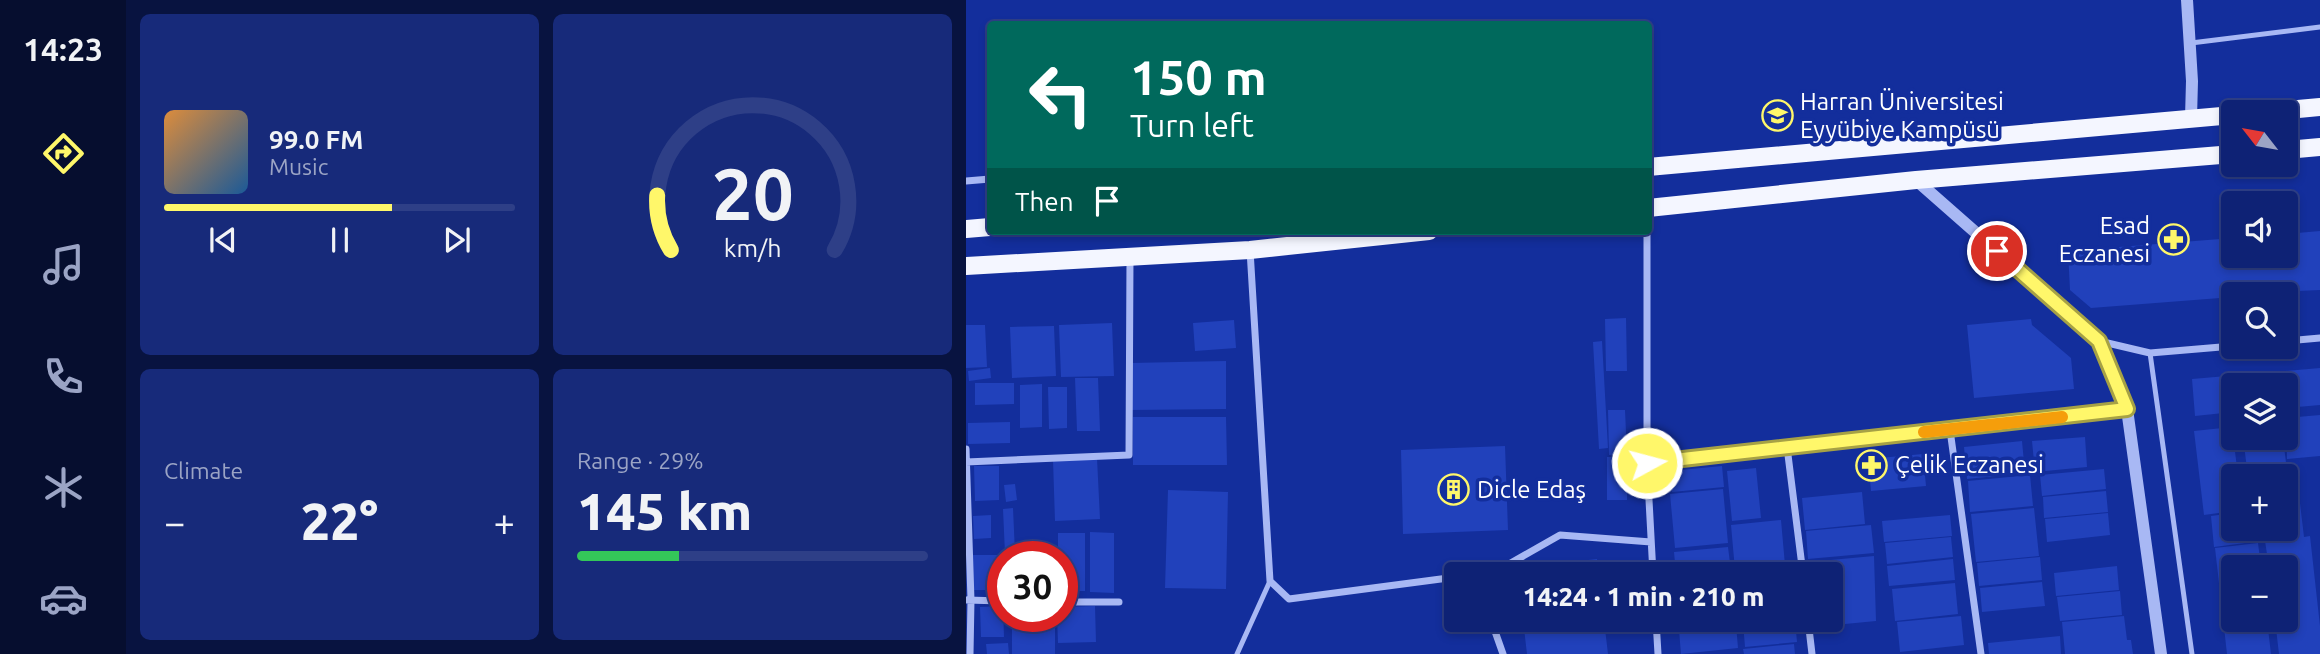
<!DOCTYPE html>
<meta charset="utf-8">
<style>
:root{--surface:#0e2275;--page:#172a7a;--text:#f1f3f6;--muted:#9ba4c5;--line:#2e3f87;--accent:#fff76a}
body{margin:0;font-family:Ubuntu,sans-serif;background:var(--page);color:var(--text);height:100vh;display:flex;flex-direction:column;font-size:26px;white-space:nowrap}
*{box-sizing:border-box;margin:0}
p{font-size:23px;color:var(--muted)}
.icon{flex:none;width:38px;height:38px;fill:none;stroke:currentColor;stroke-width:2;stroke-linecap:round;stroke-linejoin:round}
.map{position:relative;flex:1;overflow:hidden}
.sheet{display:flex;flex-direction:column;gap:14px;padding:14px;background:#081340;width:840px}
.sheet>*{flex:none}
.guide{position:absolute;left:21px;top:21px;width:665px;height:214px;border-radius:7px;box-shadow:0 4px 10px #0003,0 0 0 2px var(--line);background:#00695c;color:#fff;overflow:hidden}
.needle{width:46px;rotate:301deg}
.controls{position:absolute;left:1255px;top:100px;display:grid;gap:14px}
.controls a{display:grid;place-items:center;width:77px;height:77px;border-radius:7px;background:var(--surface);box-shadow:0 4px 10px #0003,0 0 0 2px var(--line);font-size:35px}
.speed{position:absolute;left:21px;top:541px;display:flex;gap:14px;font-size:35px;font-weight:700;text-align:center}
.speed>*{display:grid;place-content:center;width:91px;height:91px;border-radius:50%;background:var(--surface);box-shadow:0 4px 10px #0003,0 0 0 2px var(--line);line-height:1}
.speed .limit{border:10px solid #d22;background:#fff;color:#111}
.pin{position:absolute;display:grid;place-items:center;width:60px;height:60px;color:#fff;margin:-30px;border:4px solid #fff;border-radius:50%;box-shadow:0 2px 7px #0007}
.me{position:absolute;width:77px;margin:-38px;rotate:83deg;stroke-linejoin:round;filter:drop-shadow(0 0 5px #0008)}
.turn{display:flex;align-items:center;gap:24px;height:147px;padding:0 28px;font-size:32px}
.turn .icon{width:91px;height:91px;stroke-width:2.5}
.turn b{display:block;font-size:49px;line-height:60px}
.then{display:flex;align-items:center;height:66px;padding:0 28px;background:#0003;gap:14px;font-size:26px}
.big{font-size:52px;font-weight:800;line-height:1.1}
.sheet .card{flex:1;display:flex;flex-direction:column;justify-content:center;gap:10px;min-width:0;padding:0 24px;border-radius:10px;background:var(--page)}
.sheet .dial{align-items:center;gap:0}
.dial svg{height:182px;overflow:visible;fill:none;stroke:var(--line);stroke-width:7;stroke-linecap:round;text-anchor:middle}
.dial text{fill:var(--text);stroke:none}
.song{display:flex;align-items:center;gap:21px}
.cover{width:84px;height:84px;border-radius:10px;background:linear-gradient(135deg,hsl(30 70% 55%),hsl(210 70% 35%))}
.played{height:7px;border-radius:4px;background:linear-gradient(90deg,var(--accent) 65%,var(--line) 65%)}
.keys{display:flex;justify-content:space-around;direction:ltr}
.heat{display:flex;justify-content:space-between;align-items:center;font-size:38px;direction:ltr}
.charge{height:10px;border-radius:5px;background:linear-gradient(90deg,#34c759 29%,var(--line) 0)}
.sheet .tiles{flex:1;display:grid;gap:14px;grid-template-columns:repeat(2,1fr)}
.trip{position:absolute;left:478px;top:562px;width:399px;height:70px;border-radius:7px;background:var(--surface);box-shadow:0 4px 10px #0003,0 0 0 2px var(--line);font-weight:800;line-height:70px;text-align:center}
main{display:flex;flex:1;min-height:0}
.tabs{display:flex;flex-direction:column;width:126px;justify-content:space-around;align-items:center;background:#060e2f;color:var(--muted)}
.tabs .icon{width:49px;height:49px}
.tabs .active{color:var(--accent)}
.tabs b{font-size:32px;color:var(--text)}
.map>svg:first-child{display:block}
.building{fill:#2141bb}
.lines{fill:none;stroke-linecap:round;stroke-linejoin:round}
.service{stroke:#a8b8f4;stroke-width:5}
.minor{stroke:#a8b8f4;stroke-width:7}
.tertiary{stroke:#a8b8f4;stroke-width:12}
.primary{stroke:#f4f6ff;stroke-width:18}
.route-casing{stroke:#a6a145;stroke-width:18}
.route{stroke:#fff76a;stroke-width:12}
.slow{stroke:#f59e0b;stroke-width:12}
.labels{text-anchor:middle;stroke-width:7;stroke-linejoin:round;paint-order:stroke}
.poi-label{font-size:24px;fill:#fff;stroke:#132e9c;text-anchor:start}
</style>
<main>
<nav class="tabs">
<b>14:23</b>
<svg class="icon active" aria-label="directions" viewBox="0 0 24 24"><path d="M12 3l9 9-9 9-9-9zM9 14v-3h6M13 9l2 2-2 2"/></svg>
<svg class="icon" aria-label="music" viewBox="0 0 24 24"><path d="M9 18V5l10-2v13"/><circle cx="6" cy="18" r="3"/><circle cx="16" cy="16" r="3"/></svg>
<svg class="icon" aria-label="phone" viewBox="0 0 24 24"><path d="M5 4h4l2 5-3 2q2 4 5 5l2-3 5 2v4C11 20 4 13 5 4z"/></svg>
<svg class="icon" aria-label="climate" viewBox="0 0 24 24"><path d="M12 3v18M4 7l16 10M4 17L20 7"/></svg>
<svg class="icon" aria-label="car" viewBox="0 0 24 24"><path d="M5 17H2v-5l4-1 3-4h7l3 4 3 1v5h-3M9 17h6M6 11h13"/><circle cx="7" cy="17" r="2"/><circle cx="17" cy="17" r="2"/></svg>
</nav>
<section class="sheet">
<div class="tiles">
<div class="card">
<div class="song"><i class="cover"></i><div><b>99.0 FM</b><p>Music</p></div></div>
<div class="played"></div>
<div class="keys"><svg class="icon" aria-label="previous" viewBox="0 0 24 24"><path d="M18 5L8 12l10 7zM5 5v14"/></svg><svg class="icon" aria-label="pause" viewBox="0 0 24 24"><path d="M8 5v14M16 5v14"/></svg><svg class="icon" aria-label="next" viewBox="0 0 24 24"><path d="M6 5l10 7-10 7zM19 5v14"/></svg></div>
</div>
<div class="card dial"><svg viewBox="0 0 100 80">
<path d="M14 69A42 42 0 1 1 86 69"/>
<path d="M14 69A42 42 0 0 1 8 45" stroke="#fff76a"/>
<text x="50" y="56" font-size="32" font-weight="700">20</text>
<text x="50" y="72" font-size="11">km/h</text>
</svg></div>
<div class="card"><p>Climate</p>
<div class="heat"><a>−</a><b class="big">22°</b><a>+</a></div>
</div>
<div class="card"><p>Range · 29%</p><b class="big">145 km</b><div class="charge"></div></div>
</div>
</section>
<div class="map">
<svg width="1354" height="654" viewBox="0 0 1354 654">
<rect width="100%" height="100%" fill="#132e9c"/>
<!-- building -->
<path class="building" d="M1354,231V290L1267,294V297L1125,308L1104,290L1102,251L1267,238V256H1320V234Z
M660,318L661,371H640L639,319Z
M1065,319L1066,325L1105,358L1108,389L1008,398L1001,325Z
M268,320L270,348L229,351L227,323Z
M146,323L148,376L95,377L93,325Z
M0,325H19L21,367L0,368Z
M88,326L90,376L46,378L44,327Z
M636,341L642,448L633,449L627,342Z
M260,361V409L165,410V363Z
M24,368L25,378L3,381L2,371Z
M1354,368V405L1320,408V385H1267V412L1229,416L1226,379Z
M109,378H132L134,431H111Z
M9,383H48V404L9,405Z
M76,384V427L54,428V385Z
M82,387H101V428L83,429Z
M642,410H659L661,454L643,455Z
M1354,415V456L1321,459L1320,418Z
M167,417H260L261,465H167Z
M44,422V443L2,444V423Z
M1266,427L1272,476H1267V511L1238,515L1228,431Z
M1119,437L1121,467L1069,472L1066,441Z
M1277,438H1317L1325,504L1334,503L1338,537L1344,536L1354,626V654H1313L1309,620H1320V567H1303L1297,528H1320V476H1282Z
M1056,441L1059,473L1001,479L998,447Z
M539,446L542,530L437,534L435,450Z
M957,454L960,486L905,491L902,459Z
M641,457H661V500H641Z
M131,458L134,519L89,521L87,460Z
M8,466H33V500L9,501Z
M756,466L758,487L706,492L704,471Z
M790,468L795,518L766,521L761,471Z
M1138,469L1140,489L1076,496L1074,475Z
M1064,475L1067,506L1004,512L1002,481Z
M49,484L51,500L40,502L38,485Z
M757,489L762,543L709,548L704,494Z
M202,490L262,492L260,589L199,588Z
M1140,491L1142,512L1078,518L1077,497Z
M896,492L899,524L839,530L836,498Z
M47,508L49,553L39,554L37,509Z
M1068,508L1073,556L1010,562L1005,514Z
M1142,513L1144,535L1081,542L1079,519Z
M1267,513V528H1286L1287,542L1248,547L1245,516Z
M25,515V538L8,539L7,516Z
M984,515L986,536L918,542L916,521Z
M815,520L819,565L769,570L765,525Z
M905,525L908,553L842,559L840,531Z
M124,532L148,533V593L124,592Z
M92,533H119V591H96V556H92Z
M985,537L987,557L921,564L919,543Z
M1292,543L1295,567H1267V620H1301L1305,654H1261L1249,548Z
M762,547L765,571L710,574L708,552Z
M6,555H31V590H6Z
M908,556L910,621L848,627L847,620H864V574H844L843,562Z
M1074,557L1076,580L1013,586L1011,563Z
M631,559L633,574H552V568Z
M987,559L989,580L923,586L921,566Z
M1151,566L1153,590L1090,596L1088,573Z
M1076,582L1079,606L1016,612L1014,588Z
M989,583L992,614L929,621L926,589Z
M1154,591L1156,615L1094,621L1091,597Z
M37,606L38,637H15L14,607Z
M129,606L130,642L92,643L91,616H96V607Z
M46,616H89V654H46Z
M995,616L998,645L934,652L931,622Z
M1158,616L1161,640H1165L1167,654H1099L1096,622Z
M557,620H638L642,654H561Z
M714,620H770V623L715,628Z
M815,620H829L831,642L779,647L777,623Z
M770,624L772,648L715,654L713,630Z
M1094,636L1095,654H1023L1022,643Z
M42,643L43,654H21L20,644Z
M828,644L829,654H778L777,649Z"/>
<g class="lines">
<!-- service -->
<path class="service" d="M1225,43L1354,27
M1184,353L1226,654
M271,654L304,581"/>
<!-- minor -->
<path class="minor" d="M0,181L24,179
M681,231V463
M284,250L304,581L323,599L490,577
M1133,341L1184,353L1267,346
M1320,341L1354,338
M984,430L1015,654
M821,447L837,574
M0,449L5,600L4,654
M0,462L163,455L164,258
M513,574L529,572L594,535L685,542
M687,574L681,463L1161,409
M0,600L37,601
M96,602H153
M525,620L537,654
M690,620L692,654
M842,620L846,654"/>
<!-- tertiary -->
<path class="tertiary" d="M1221,0L1226,81L1225,118
M950,180L1133,341L1161,409L1195,654"/>
<!-- primary -->
<path class="primary" d="M1300,112L1354,107
M1320,150L1354,147
M682,167L1267,115
M682,208L950,180L1267,154
M0,229L24,227
M0,266L284,250L463,231"/>
</g>
<g class="lines">
<defs>
<path id="route" d="M681,463L1161,409L1133,341L1031,251"/>
</defs>
<!-- route casing -->
<use href="#route" class="route-casing"/>
<!-- route -->
<use href="#route" class="route"/>
<!-- slow -->
<path class="slow" d="M958,432L1096,417"/>
</g>
<!-- icons -->
<defs>
<symbol id="university-ring" viewBox="-11 -11 22 22"><circle r="9.5" fill="#132e9c" stroke="#fff76a" stroke-width="1.5"/><path d="M0-5L7-2L0 1L-7-2ZM-4 1L0 2.5L4 1V4Q0 6-4 4Z" fill="#fff76a"/></symbol>
<symbol id="pharmacy-ring" viewBox="-11 -11 22 22"><circle r="9.5" fill="#132e9c" stroke="#fff76a" stroke-width="1.5"/><path d="M-2-6h4v4h4v4h-4v4h-4v-4h-4v-4h4Z" fill="#fff76a"/></symbol>
<symbol id="building-ring" viewBox="-11 -11 22 22"><circle r="9.5" fill="#132e9c" stroke="#fff76a" stroke-width="1.5"/><path d="M-4-6H4V6H1V3H-1V6H-4ZM-2.5-4.3h1.7v1.8h-1.7ZM.8-4.3h1.7v1.8H.8ZM-2.5-1h1.7V.8h-1.7ZM.8-1h1.7V.8H.8Z" fill="#fff76a"/></symbol>
</defs>
<g fill-rule="evenodd">
<use href="#university-ring" x="794" y="98" width="35" height="35"/>
<use href="#pharmacy-ring" x="1190" y="222" width="35" height="35"/>
<use href="#pharmacy-ring" x="888" y="448" width="35" height="35"/>
<use href="#building-ring" x="470" y="472" width="35" height="35"/>
</g>
<g class="labels">
<!-- poi labels -->
<g class="poi-label">
<text x="834" y="110">Harran Üniversitesi<tspan x="834" dy="28">Eyyübiye Kampüsü</tspan></text>
<text x="1184" y="234" text-anchor="end">Esad<tspan x="1184" dy="28">Eczanesi</tspan></text>
<text x="929" y="473">Çelik Eczanesi</text>
<text x="511" y="498">Dicle Edaş</text>
</g>
</g>
</svg>
<div class="controls">
<a><svg class="needle" viewBox="-14 -14 28 28"><path d="M0-13l5 13h-10z" fill="#e53935"/><path d="M0 13l5-13h-10z" fill="#9ba4c5"/></svg></a>
<a><svg class="icon" aria-label="sound" viewBox="0 0 24 24"><path d="M4 9h4l5-4v14l-5-4H4zM17 9q2 3 0 6"/></svg></a>
<a><svg class="icon" aria-label="search" viewBox="0 0 24 24"><circle cx="10" cy="10" r="6"/><path d="M15 15l6 6"/></svg></a>
<a><svg class="icon" aria-label="layers" viewBox="0 0 24 24"><path d="M12 4l9 5-9 5-9-5zM3 14l9 5 9-5"/></svg></a>
<a>+</a>
<a>−</a>
</div>
<div class="speed"><div class="limit">30</div></div>
<div class="pin" style="left:1031px;top:251px;background:#d93025"><svg class="icon" aria-label="arrive" viewBox="0 0 24 24"><path d="M6 21V4h12l-3 4 3 4H6"/></svg></div>
<svg class="me" style="left:681px;top:463px" viewBox="-20 -20 40 40"><circle r="17" fill="#fff76a" stroke="#fff" stroke-width="3"/><path d="M0-11L8 9 0 5-8 9z" fill="#fff"/></svg>
<div class="trip">14:24 · 1 min · 210 m</div>
<div class="guide">
<div class="turn"><svg class="icon" aria-label="left" viewBox="0 0 24 24"><path d="M17 20v-9H6M10 6l-5 5 5 5"/></svg><div><b>150 m</b>Turn left</div></div>
<div class="then">Then<svg class="icon" aria-label="arrive" viewBox="0 0 24 24"><path d="M6 21V4h12l-3 4 3 4H6"/></svg></div>
</div>
</div>
</main>
